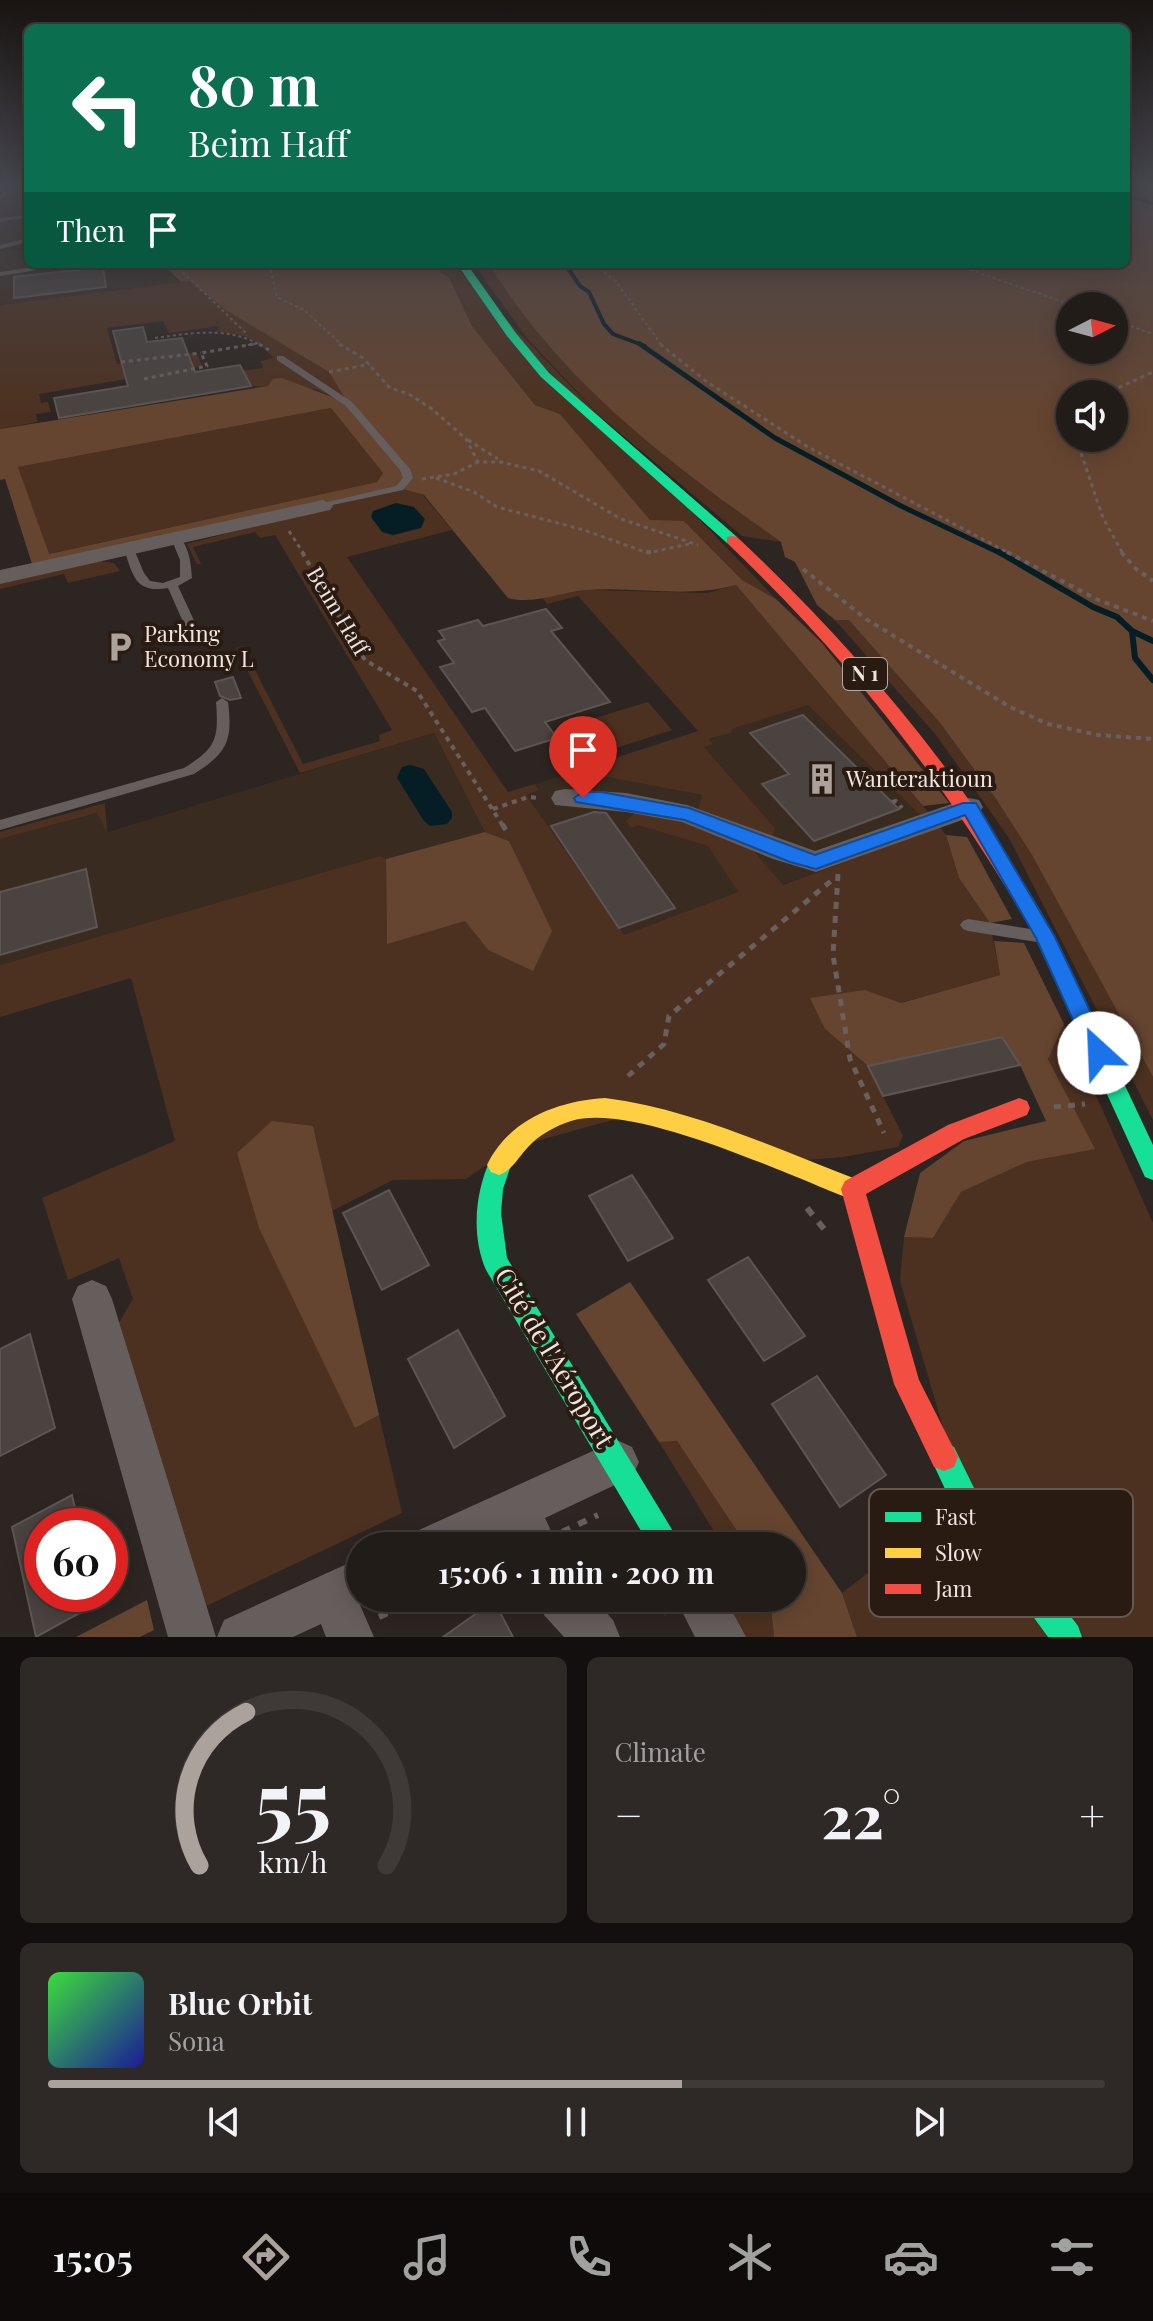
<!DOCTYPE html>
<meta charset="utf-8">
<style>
:root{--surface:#221c19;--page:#2e2926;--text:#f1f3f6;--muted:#a2a1a2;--line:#3f3a38;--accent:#aba29c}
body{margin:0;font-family:"Playfair Display",serif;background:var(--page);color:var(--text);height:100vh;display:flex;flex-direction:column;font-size:30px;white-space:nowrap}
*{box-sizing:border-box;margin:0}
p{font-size:26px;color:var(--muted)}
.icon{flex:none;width:44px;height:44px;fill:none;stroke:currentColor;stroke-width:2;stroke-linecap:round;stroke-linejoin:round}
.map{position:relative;height:1637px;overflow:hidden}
.side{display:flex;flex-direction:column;gap:20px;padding:20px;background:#130f0e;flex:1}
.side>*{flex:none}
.guide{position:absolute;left:24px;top:24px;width:1106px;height:244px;border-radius:12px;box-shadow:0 4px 20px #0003,0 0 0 2px var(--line);background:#0b6e4f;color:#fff;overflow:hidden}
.needle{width:52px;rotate:84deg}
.fabs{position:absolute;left:1056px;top:292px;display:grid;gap:16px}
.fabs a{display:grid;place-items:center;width:72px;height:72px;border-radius:50%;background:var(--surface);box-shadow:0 4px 20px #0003,0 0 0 2px var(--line);font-size:40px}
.speed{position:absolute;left:24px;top:1508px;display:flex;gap:16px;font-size:40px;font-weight:700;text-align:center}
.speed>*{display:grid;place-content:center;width:104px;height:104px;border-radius:50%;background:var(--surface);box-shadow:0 4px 20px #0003,0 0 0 2px var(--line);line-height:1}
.speed .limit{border:12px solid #d22;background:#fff;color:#111}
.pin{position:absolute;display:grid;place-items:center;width:68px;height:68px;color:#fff;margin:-82px -34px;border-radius:50% 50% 50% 0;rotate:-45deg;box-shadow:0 0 8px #0007}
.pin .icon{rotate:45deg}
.me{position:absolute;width:88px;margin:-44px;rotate:335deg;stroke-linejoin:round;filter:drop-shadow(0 0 6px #0008)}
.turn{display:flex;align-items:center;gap:28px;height:168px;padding:0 32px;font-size:36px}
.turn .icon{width:104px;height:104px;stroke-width:2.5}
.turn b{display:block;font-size:56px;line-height:68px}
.then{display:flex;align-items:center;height:76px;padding:0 32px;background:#0003;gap:16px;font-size:30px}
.big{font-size:60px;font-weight:700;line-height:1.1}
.side .widget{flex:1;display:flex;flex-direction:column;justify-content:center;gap:12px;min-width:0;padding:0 28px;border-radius:12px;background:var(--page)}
.side .dial{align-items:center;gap:0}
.dial svg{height:208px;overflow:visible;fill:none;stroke:var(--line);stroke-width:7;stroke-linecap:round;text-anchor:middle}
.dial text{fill:var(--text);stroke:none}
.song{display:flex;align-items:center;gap:24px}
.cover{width:96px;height:96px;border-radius:12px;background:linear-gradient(135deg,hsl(120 70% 55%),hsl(240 70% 35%))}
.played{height:8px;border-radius:4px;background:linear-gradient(90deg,var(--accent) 60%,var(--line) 60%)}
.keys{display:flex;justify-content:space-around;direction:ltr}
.heat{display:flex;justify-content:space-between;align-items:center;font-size:44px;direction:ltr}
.side .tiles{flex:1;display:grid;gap:20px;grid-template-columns:1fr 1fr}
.widget:last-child{grid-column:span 2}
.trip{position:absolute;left:346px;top:1532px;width:460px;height:80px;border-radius:40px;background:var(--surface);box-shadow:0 4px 20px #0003,0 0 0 2px var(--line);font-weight:700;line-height:80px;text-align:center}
.dock{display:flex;height:128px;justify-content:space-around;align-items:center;background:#0e0b0a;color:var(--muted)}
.dock .icon{width:56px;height:56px}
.dock .current{color:var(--accent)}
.dock b{font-size:36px;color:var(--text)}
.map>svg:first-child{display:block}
.commercial{fill:#392b20}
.green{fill:#4d3120}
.forest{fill:#654530;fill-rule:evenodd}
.water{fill:#051d24}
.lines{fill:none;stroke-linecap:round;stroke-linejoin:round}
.stream-far2{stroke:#051d24;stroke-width:4}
.stream-far1{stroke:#051d24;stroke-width:5}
.stream{stroke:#051d24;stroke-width:6}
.building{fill:#4a4340;stroke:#5d5553;stroke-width:2}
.path-far4{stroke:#68605e;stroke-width:2;stroke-dasharray:3 3;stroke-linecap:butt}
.path-far3{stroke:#68605e;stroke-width:3;stroke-dasharray:4 4;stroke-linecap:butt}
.path-far2{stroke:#68605e;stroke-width:4;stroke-dasharray:5 5;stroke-linecap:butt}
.path-far1{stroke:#68605e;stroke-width:5;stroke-dasharray:7 7;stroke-linecap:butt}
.path{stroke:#68605e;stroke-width:6;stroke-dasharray:9 9;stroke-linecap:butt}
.lane{fill:#665e5d;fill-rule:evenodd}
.street{fill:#665e5d;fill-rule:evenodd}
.fast{fill:#16e098;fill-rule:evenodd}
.slow{fill:#ffcf43;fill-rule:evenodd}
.jam{fill:#f24e42;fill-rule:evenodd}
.route{fill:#1a73e8;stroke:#114b97;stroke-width:2}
.labels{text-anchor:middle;stroke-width:8;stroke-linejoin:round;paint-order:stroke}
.shield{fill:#291b12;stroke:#b4a8a2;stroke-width:2}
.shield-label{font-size:20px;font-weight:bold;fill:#efe5df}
.street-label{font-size:22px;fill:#efe5df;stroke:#291b12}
.poi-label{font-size:22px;fill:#efe5df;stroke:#291b12;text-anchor:start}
.near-street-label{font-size:26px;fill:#efe5df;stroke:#291b12}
.key{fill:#291b12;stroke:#645850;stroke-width:2}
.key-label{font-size:22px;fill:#efe5df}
</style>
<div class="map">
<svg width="1153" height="1637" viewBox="0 0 1153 1637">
<rect width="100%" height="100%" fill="#2d2521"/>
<!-- commercial -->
<path class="commercial" d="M0,185H28V245L0,249Z
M28,249V264H163L181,282L0,305V252Z
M808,705L920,815L940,827L782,885L752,849L638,825L708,845L738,892L624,935L525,794L539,790L535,784L560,776L565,783L587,787L608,777L703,795L698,808L775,828L704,747L709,740L731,733L732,729Z
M434,733L485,832L386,859L380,856L0,965V839L98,813L108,832Z"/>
<!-- green -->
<path class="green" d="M431,264H453L776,599L742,580L684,521H650L560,414L535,405L472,326L449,279Z
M474,264H489C561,382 670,464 781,542L742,536L600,416L526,337Z
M190,281L224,309L330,372L349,404L315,389L251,386L241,371L263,368L260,361L274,358C251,335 247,335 215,332L220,326L169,333L163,321L107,328L117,364L196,352L202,366L39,394L41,403L48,402L51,412L36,414L37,422L0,429V305Z
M331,408L383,473L377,482L48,554L18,467Z
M399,488L423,495L452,530L347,557L508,792L535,784L539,790L526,795L624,935L738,892L708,846L638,825L631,828L626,821L636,812L680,820L752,849L783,885L940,827L946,835L959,878L990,923L1000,975L900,1003L865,990L825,1029L868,1066L903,1136L898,1147L843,1157L782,1162L645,1111L511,1148L466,1179L393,1180L332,1211L313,1126L355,1428L379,1415L402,1513L206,1606L117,1326L133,1299L119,1258L68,1280L42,1198L175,1141L131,978L0,1017V965L380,856L386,859L387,943L465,921L488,950L509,841L485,832L434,733L300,773L236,648L243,646L303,764L380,741L379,735L392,730L275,535L260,538L255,532L193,547L201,564H197L187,544Z
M99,561L114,563L120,571L68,583L64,574L0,589V583Z
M736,585L928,812L920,815L808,705L732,729L731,733L709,739L713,744L704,747L775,828L773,835L769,837L698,809L702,795L608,777L588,787L565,783L560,776L698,731L578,596L547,604L542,597L588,590L707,593Z
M849,619L940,723L996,799L1032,855L1153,1077V1120L1009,838L936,735L835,620Z
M648,702L672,730L588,757L565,727Z
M105,803L107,832L97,813L0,839V832Z
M1064,1024L1153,1223V1637H857L842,1593L964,1498L900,1281L904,1237L933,1238L961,1192L1027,1162L1094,1149L1048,1058Z
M677,1441L747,1546H723L659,1442Z
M733,1598H770L774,1637H739L730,1623Z"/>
<!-- forest -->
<path class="forest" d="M1126,185H1153V1077L1032,855L996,799L940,723L849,620H835L817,605L795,562L785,557L781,542C670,464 561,382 489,264H1126ZM1070,306H1114V350H1070ZM1070,394H1114V438H1070Z
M163,264H431L449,278L472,326L535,405L560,414L650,520L684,521L742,580L776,599L822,643L949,803L923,806L736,585C685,599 639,586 587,590C561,592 533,605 508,598L424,495L399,488L34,570L5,479L0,480V429L268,386L273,379L282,378L348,403L329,372L224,309L190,281L181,282ZM331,408L383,473L377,482L49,554L18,467Z
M485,832L509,841L552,931L533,971L488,950L465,921L387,944L386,859Z
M946,835L967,837L1012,919L990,923L959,878Z
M994,941L1024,943L1064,1024L1048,1059L1095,1149L1027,1162L961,1192L933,1238L904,1237L920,1173L964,1141L1046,1121L1020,1065L1002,1037L868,1066L825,1029L810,998L865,990L901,1003L1000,975Z
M272,1121L313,1126L379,1415L355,1428L259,1228L237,1153Z
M630,1282L842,1593L857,1637H774L770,1598H792V1546H747L677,1441L659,1442L576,1314Z
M147,1600L154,1630L140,1637H76Z"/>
<!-- water -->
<path class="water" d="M396,503L414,507L425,519L421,528L393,535L382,532L371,517L373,511Z
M410,765L424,769L452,812V818L447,824L430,826L424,821L397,778L402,767Z"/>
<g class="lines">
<!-- stream-far2 -->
<path class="stream-far2" d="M1126,195L1153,203
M565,264L580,286L589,292L604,324L613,334L645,346"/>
<!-- stream-far1 -->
<path class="stream-far1" d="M640,344L775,438L901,506L1002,554"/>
<!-- stream -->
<path class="stream" d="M999,552L1093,607L1117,617L1132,631L1153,641
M1132,631L1135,658L1153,680"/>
</g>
<!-- building -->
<path class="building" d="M103,267L106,287L14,298V277Z
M143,327L147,342L182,338L195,372L240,365L251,386L59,418L54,398L128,386L113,331Z
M546,609L562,628L551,631L610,702L545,722L557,738L515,751L485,708L472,712L440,667L454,663L438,641L445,639L439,631L478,620L483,626Z
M233,677L241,698L230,700L220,696L215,682Z
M803,715L899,809L814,841L762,784L789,774L750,733Z
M594,812L606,813L675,908L619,928L551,826Z
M86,869L97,927L0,955V892Z
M1002,1037L1020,1065L883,1096L868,1066Z
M632,1175L673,1238L628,1261L589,1196Z
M389,1190L429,1265L382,1290L343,1213Z
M748,1257L805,1336L764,1361L708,1280Z
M458,1330L505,1416L454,1448L408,1359Z
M30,1334L55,1428L0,1456V1349Z
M817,1376L886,1475L840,1507L772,1404Z
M72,1495L79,1526H42V1594H114L36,1637L12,1527Z
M494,1601L513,1637H443Z"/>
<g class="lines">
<!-- path-far4 -->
<path class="path-far4" d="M1126,200L1153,207
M174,264L247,334
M269,264L277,297L304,310L343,346
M595,264L618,284L662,346
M953,264L1075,306
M1114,320L1153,334
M155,338C192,333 229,326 262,346
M242,346L260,343"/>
<!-- path-far3 -->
<path class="path-far3" d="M259,344L269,350
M339,344L363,358L390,388L409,394L432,409L466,439L478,462H501L539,471L621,519L698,545
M660,344L707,382L808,447L1011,554
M121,362L201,353
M329,372L370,364
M144,379L207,366L201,353L254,344
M1104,394L1153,372
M1076,438L1103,518L1123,554
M468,440L498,459
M436,478L474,492L497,507L584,530L648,553L689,544
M422,479L454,474L478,462
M289,531L304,554"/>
<!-- path-far2 -->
<path class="path-far2" d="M302,552L365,660L417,691L503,826
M646,552H651
M1007,552L1096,599L1153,621
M1121,552L1136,569L1153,581
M803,569L866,619L1010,707L1048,724L1098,735L1153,739
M892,802L896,801L902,808
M493,809L528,797L540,798"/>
<!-- path-far1 -->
<path class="path-far1" d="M502,824L506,830
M838,874L833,955L850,1059L884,1133
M628,1076L664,1044L669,1016L831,881
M1054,1107L1085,1104"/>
<!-- path -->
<path class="path" d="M807,1208L824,1229
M562,1532L598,1515
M658,1598L667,1614
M379,1617L421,1598"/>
<!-- lane -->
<path class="lane" d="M16,185H23L0,200V195Z
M22,216V218L0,222V218Z
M28,238V242L0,249V245Z
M55,264H75L0,276V272Z
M277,356H283L352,402L410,469L413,478L403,490L319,508V504L396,486L403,478L400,470L346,406L277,360Z
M176,535C189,543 191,563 192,578L178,586L204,642L198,646L192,642L168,588C135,594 133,575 124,549L125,547H133L144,573L150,581L163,583L180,577V560L171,538Z
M222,698L228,702C233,741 227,753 194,774L0,830V820L184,768C216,748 219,739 216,702Z
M968,919L1037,930L1042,932L1045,936L1042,940L1037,942L968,931L963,929L960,925L963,921Z"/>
<!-- street -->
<path class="street" d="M323,500L333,506L330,510L0,584V570Z
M565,789L626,793L687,805L815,851L969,798L979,800L983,807L979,814L816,872L773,859L682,822L626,812L555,805L551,798L555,791Z
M92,1280L106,1286L112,1299L216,1637H168L72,1299L78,1286Z
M617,1440L632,1447L639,1462L632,1477L545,1518L558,1546H511L507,1536L486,1546H412L419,1530Z
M360,1558V1598H375L360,1605L374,1637H326L321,1624L293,1637H217L224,1620Z
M538,1598H593L613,1620L620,1637H564L544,1615Z
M675,1598H725L746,1637H695Z"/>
<!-- fast -->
<path class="fast" d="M457,264H467L515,332L549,373L737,537V543H727L541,377L507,336Z
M1043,926L1050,928L1053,933L1153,1145V1180L1145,1177L1033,933L1036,928Z
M499,1155L507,1158L511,1165L503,1189L501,1213L507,1258L682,1546H650L486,1270C471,1235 475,1192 491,1158Z
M944,1443L954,1447L974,1488L1078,1626L1082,1637H1048L954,1508L930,1457L934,1447Z"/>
<!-- slow -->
<path class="slow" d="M605,1098C693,1109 779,1150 861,1181L865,1189L861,1197L853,1200C790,1176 632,1101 571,1121C556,1126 540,1134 529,1146C519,1156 513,1170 499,1175L491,1172L487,1165C509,1119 558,1101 605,1098Z"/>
<!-- jam -->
<path class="jam" d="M732,536L737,537C861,653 970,784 1053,933L1050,938H1036C949,787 854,664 727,543V537Z
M1019,1098L1027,1101L1030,1108L1027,1115L964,1139L866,1194L919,1380L958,1457L954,1467L944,1471L934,1467L894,1384L841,1189L845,1181L948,1125Z"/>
</g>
<!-- sky -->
<linearGradient id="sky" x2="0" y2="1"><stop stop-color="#191412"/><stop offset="0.45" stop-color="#46464e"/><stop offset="1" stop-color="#46464e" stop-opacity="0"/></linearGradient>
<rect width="1153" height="414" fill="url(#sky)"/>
<!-- route -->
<path class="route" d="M583,792H601L689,808L815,855L963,803H976L1055,937L1110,1053L1107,1060L1099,1062L1091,1060L1036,938L965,815L816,869L790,862L685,820L576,802L574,798Z"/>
<!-- icons -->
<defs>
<symbol id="parking-bare" viewBox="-9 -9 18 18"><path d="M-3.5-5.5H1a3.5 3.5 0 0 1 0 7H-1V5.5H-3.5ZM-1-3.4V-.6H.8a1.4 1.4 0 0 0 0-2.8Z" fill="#aba29c" stroke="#291b12" stroke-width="2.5" paint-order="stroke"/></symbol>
<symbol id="building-bare" viewBox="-9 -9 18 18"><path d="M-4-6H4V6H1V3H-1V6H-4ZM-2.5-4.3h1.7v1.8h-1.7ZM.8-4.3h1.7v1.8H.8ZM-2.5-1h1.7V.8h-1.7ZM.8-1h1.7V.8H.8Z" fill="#aba29c" stroke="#291b12" stroke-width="2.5" paint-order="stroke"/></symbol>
</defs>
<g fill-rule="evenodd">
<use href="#parking-bare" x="98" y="625" width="44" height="44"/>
<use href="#building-bare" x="800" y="757" width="44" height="44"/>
</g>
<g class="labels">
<!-- shield labels -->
<rect class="shield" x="843" y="658" width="44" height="32" rx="6"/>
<g class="shield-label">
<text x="865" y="681">N 1</text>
</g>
<!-- street labels -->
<g class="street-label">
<text transform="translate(338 611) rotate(59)" y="8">Beim Haff</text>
</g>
<!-- poi labels -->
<g class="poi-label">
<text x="144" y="642">Parking<tspan x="144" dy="25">Economy L</tspan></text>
<text x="846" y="787">Wanteraktioun</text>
</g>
<!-- near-street labels -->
<g class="near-street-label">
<text transform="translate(554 1358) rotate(59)" y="9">Cité de l'Aéroport</text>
</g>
</g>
<!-- legend -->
<rect x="869" y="1489" width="264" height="128" rx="12" class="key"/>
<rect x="885" y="1512" width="36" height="10" fill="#16e098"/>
<rect x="885" y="1548" width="36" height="10" fill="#ffcf43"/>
<rect x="885" y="1584" width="36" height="10" fill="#f24e42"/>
<g class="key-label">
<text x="935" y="1525">Fast</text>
<text x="935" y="1561">Slow</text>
<text x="935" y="1597">Jam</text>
</g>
</svg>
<div class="fabs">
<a><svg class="needle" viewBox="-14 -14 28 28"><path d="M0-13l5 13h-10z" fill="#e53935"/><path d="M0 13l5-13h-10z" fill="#a2a1a2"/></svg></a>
<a><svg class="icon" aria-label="sound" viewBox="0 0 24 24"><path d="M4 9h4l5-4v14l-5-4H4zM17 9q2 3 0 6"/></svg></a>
</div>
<div class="speed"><div class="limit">60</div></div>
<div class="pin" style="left:583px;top:798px;background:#d93025"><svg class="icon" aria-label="arrive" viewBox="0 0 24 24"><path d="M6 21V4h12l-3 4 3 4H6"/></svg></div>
<svg class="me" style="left:1099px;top:1053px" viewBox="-20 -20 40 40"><circle r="19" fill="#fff"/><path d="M0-13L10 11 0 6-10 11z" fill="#1a73e8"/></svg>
<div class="trip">15:06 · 1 min · 200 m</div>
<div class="guide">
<div class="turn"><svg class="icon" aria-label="left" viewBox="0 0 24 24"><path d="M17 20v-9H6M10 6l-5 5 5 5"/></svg><div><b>80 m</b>Beim Haff</div></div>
<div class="then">Then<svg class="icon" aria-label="arrive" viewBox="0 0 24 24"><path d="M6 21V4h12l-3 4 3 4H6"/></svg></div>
</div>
</div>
<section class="side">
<div class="tiles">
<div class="widget dial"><svg viewBox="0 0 100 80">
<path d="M14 69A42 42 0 1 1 86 69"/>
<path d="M14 69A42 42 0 0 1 32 10" stroke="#aba29c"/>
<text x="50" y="56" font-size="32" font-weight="700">55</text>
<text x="50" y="72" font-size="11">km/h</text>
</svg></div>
<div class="widget"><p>Climate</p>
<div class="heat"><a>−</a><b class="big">22°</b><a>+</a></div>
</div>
<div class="widget">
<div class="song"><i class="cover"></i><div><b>Blue Orbit</b><p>Sona</p></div></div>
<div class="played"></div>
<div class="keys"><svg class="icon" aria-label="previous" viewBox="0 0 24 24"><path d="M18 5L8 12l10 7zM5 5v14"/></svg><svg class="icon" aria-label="pause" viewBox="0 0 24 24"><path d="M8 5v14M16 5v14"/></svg><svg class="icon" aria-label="next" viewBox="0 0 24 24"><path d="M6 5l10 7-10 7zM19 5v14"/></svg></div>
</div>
</div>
</section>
<nav class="dock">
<b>15:05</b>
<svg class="icon current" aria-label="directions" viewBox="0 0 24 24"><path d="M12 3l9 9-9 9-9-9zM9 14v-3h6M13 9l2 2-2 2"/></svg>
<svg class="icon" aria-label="music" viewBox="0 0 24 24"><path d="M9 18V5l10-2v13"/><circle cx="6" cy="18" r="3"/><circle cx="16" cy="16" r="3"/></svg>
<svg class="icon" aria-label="phone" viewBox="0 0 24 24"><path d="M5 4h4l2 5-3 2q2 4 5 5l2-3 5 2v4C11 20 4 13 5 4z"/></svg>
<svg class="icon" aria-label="climate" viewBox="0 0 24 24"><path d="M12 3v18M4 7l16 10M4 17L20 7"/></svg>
<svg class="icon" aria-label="car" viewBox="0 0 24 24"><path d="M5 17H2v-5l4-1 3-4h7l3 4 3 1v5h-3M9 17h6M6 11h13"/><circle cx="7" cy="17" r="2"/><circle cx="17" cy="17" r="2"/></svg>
<svg class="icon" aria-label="filters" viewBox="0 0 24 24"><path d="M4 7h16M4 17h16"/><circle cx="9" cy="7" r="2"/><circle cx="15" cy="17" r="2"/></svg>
</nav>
